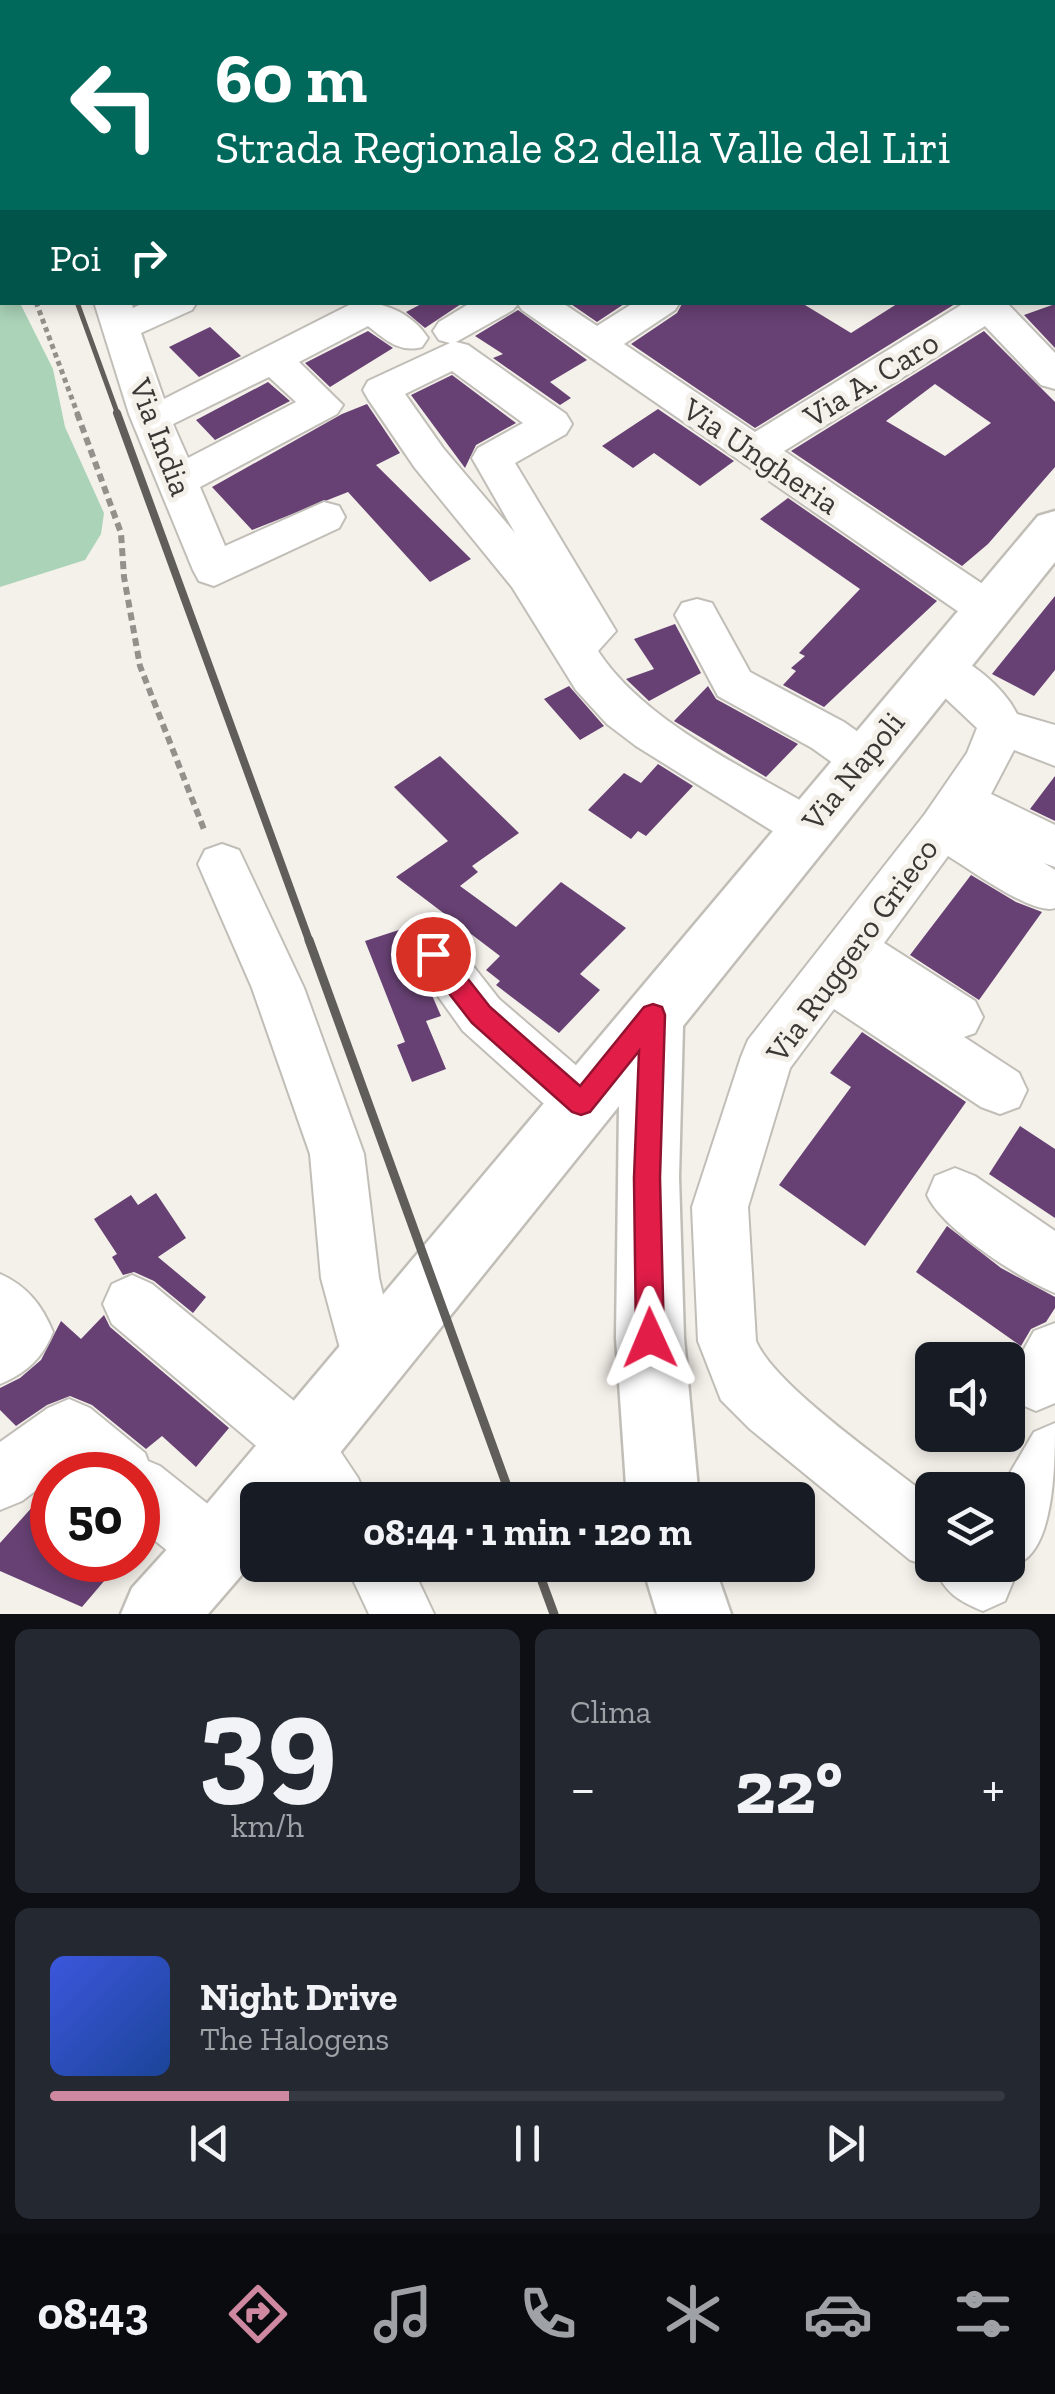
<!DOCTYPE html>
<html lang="it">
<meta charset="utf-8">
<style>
:root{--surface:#171b24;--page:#242831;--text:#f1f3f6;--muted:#9ea1a6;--line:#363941;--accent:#ce889f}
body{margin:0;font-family:"Zilla Slab",serif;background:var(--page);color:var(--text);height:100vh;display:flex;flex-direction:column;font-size:38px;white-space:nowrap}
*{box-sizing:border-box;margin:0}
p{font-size:32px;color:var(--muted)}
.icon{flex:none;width:55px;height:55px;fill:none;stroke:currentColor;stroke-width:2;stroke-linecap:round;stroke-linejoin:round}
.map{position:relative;height:1614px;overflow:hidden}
.sheet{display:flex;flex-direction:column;gap:15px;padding:15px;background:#0d0f14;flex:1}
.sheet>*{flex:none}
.hud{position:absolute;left:0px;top:0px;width:1055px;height:305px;box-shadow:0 5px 15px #0003;background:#00695c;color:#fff;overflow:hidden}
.fabs{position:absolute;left:915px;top:1342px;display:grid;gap:20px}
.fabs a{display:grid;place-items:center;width:110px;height:110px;border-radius:15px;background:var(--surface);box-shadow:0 5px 15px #0003;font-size:50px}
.speed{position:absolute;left:30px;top:1452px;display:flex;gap:20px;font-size:50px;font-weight:700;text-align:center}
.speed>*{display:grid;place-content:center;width:130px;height:130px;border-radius:50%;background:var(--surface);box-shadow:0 5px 15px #0003;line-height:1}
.speed .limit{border:15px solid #d22;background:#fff;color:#111}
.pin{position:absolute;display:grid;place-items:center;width:85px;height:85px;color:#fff;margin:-42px;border:5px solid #fff;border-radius:50%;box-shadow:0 2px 10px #0007}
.me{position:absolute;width:110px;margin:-55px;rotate:359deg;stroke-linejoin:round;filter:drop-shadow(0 0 8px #0008)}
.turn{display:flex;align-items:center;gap:35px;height:210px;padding:0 50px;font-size:45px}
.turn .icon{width:130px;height:130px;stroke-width:2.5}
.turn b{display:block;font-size:70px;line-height:85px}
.then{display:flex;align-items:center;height:95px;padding:0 50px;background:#0003;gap:20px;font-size:38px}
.big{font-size:75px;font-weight:700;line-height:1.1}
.sheet .tile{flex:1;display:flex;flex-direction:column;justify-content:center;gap:15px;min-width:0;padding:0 35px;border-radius:15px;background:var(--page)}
.sheet .dial{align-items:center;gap:0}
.dial b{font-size:130px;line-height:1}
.song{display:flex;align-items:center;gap:30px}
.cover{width:120px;height:120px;border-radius:15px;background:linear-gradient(135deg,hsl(230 70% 55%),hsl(220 70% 35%))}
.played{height:10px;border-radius:5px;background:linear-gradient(90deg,var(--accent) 25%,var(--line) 25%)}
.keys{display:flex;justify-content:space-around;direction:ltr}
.heat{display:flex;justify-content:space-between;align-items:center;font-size:55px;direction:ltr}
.sheet .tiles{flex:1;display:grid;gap:15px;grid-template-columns:1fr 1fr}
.tile:last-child{grid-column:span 2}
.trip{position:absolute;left:240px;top:1482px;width:575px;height:100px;border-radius:15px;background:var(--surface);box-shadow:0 5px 15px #0003;font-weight:700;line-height:100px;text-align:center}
.tabs{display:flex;height:160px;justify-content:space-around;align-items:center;background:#090b0e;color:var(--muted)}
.tabs .icon{width:70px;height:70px}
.tabs .on{color:var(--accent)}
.tabs b{font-size:45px;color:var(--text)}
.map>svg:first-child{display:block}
.green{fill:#aad3b8}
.building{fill:#674173;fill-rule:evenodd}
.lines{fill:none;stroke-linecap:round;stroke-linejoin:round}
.minor-casing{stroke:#c1beb8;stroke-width:4}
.major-casing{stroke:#c1beb8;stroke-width:5}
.path-far1{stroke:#94918d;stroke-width:5;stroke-dasharray:5 4;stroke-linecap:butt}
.path{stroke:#94918d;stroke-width:6;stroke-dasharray:8 5;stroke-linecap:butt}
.minor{fill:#fff;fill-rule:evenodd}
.major{fill:#fff;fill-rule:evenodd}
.rail-far2{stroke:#605e5a;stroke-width:5}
.rail-far1{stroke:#605e5a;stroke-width:8}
.rail{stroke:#605e5a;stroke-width:9}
.route{fill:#e11d48;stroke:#92132f;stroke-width:2.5}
.labels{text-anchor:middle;stroke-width:10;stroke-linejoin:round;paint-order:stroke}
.street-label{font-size:32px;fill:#393835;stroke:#f4f0ea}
</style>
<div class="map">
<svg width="1055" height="1614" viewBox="0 0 1055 1614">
<rect width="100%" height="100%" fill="#f4f0ea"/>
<!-- green -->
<path class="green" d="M0,238L2,302L20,303L53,369L65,427L104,513L101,534L85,560L0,587Z"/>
<!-- building -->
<path class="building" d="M425,302H464L425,328L406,312Z
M568,302H627L597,322Z
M683,302H800L851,333L900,302L955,304L755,428L631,344L677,313Z
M1055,304V348L1024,315Z
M518,310L587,360L550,382L571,398L560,405L493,358L503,354L475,336Z
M210,327L241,356L199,377L169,347Z
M368,331L393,348L330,387L305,363Z
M984,331L1055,402V467L988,544L962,566L791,451ZM935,384L991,423L945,456L886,421Z
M452,375L516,423L476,445L465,468L411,395Z
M268,382L290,401L215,440L196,420Z
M367,404L400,453L376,465L471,559L430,582L348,492L252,530L212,487L342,414Z
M658,409L734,461L700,486L654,453L633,468L602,446Z
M788,498L937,601L824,707L783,685L796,671L791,668L805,656L799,653L860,589L760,519Z
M1055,596V670L1034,696L992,674Z
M675,624L701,673L649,701L626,679L654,669L634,639Z
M569,686L604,726L580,740L544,699Z
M708,686L716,699L798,744L766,777L674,721Z
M440,756L519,833L472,866L478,872L460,886L516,927L561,882L626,928L580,974L600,990L559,1033L496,985L500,981L486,970L500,956L396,877L448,841L394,787Z
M658,764L693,786L646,836L638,831L631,839L588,810L624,773L641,783Z
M1055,776V821L1030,809Z
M971,875L1016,902L1042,912L979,1000L910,955Z
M405,928L410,940L405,956L431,993L441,1016L426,1021L446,1069L412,1082L397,1045L405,1042L365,941Z
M862,1032L966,1102L865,1246L779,1185L851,1087L830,1073Z
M1020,1126L1055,1149V1218L989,1174Z
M156,1193L186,1238L158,1257L206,1297L193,1313L154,1281L134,1272L123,1275L112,1257L117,1254L94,1219L131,1195L138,1205Z
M947,1226L1001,1268L1055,1297V1308L1046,1322L1031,1329L1021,1346L916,1272Z
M104,1315L110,1327L229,1428L196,1467L162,1436L146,1449L92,1405L70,1396L47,1405L16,1426L0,1410V1388L20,1378L41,1360L61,1321L81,1339Z
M52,1485V1560H122L82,1607L0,1571V1543Z"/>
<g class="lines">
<defs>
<path id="minor" d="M749,0H783L785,2H750Z
M1014,0H1048L1050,2H1015Z
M1055,30V51H1052V31Z
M94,302H131L133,308L145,302H197L192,310L141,333L164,399L355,302C384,302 411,312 428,338L422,347C399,353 386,340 368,326L299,362L343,405L337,414L200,487L225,546L324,502L339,506L345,517L339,528L214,586L199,581L193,570L129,414ZM269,377L296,402L188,458L173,424Z
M472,302H561L597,326L635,302H680L675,310L624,344L755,432L966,302H1006L1055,353V389L1041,385L985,326L784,451L1002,597L1009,609L1002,621L987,625L972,621L522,310L518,304L513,310L456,342L468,345L566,414L572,424L566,434L515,463L616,631L598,651C646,724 750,770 824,814L831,828L824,842L807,848L790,842L636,746L607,724L576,690L512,587L415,468L368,399L363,390L368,381L450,343L439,340L433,331L439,322ZM452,371L523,423L478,448L472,458L515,533L443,448L405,394Z
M697,599L712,603L750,672L844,722L879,747L886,760L879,773L863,779L847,773L812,748L718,696L675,615L682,603Z
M940,649C968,658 1004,687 1017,714L1055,725V766L1014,750L991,794L1055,825V867L1044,863L1055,870V908C1033,916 970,869 948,856L884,943L975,1001L983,1017L975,1033L964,1037L1019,1073L1027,1090L1019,1107L1000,1114L981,1107L834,1009L790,1068L748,1207L756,1341C775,1386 890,1465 932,1499V1565H1008V1490H1000L1034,1432L1055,1423C1055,1460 1055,1544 1021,1562L1005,1601L983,1611C959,1601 945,1593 935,1568L910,1560L750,1429L721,1400L698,1341L692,1207L741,1057L748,1040L925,814L967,753L977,728L924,678L918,666L924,654Z
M222,844L239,850L304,988L364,1154L379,1278L399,1361L391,1382L370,1390L349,1382L321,1278L310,1154L252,988L198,864L205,850Z
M433,932L451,938L499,999L600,1086L608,1103L600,1120L581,1128L562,1120L463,1031L408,954L415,938Z
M955,1168L975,1176L1055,1231V1293C1019,1278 942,1229 927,1195L935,1176Z
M0,1274C27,1286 42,1305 53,1332C42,1359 26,1373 0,1384Z
M132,1275L152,1284L322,1424L358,1478L367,1500H301L280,1466L112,1324L103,1304L112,1284Z
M1055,1323V1403L1036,1411L1015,1402L1008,1378L1034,1331Z
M69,1399L90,1408L145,1453L148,1461L160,1466L238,1528L247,1550L238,1572L216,1581L194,1572L138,1527V1475H76L67,1467L22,1501L0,1510V1442L48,1408Z
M346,1565H411L434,1614H369Z"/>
<path id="major" d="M1055,511V562L683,1026L679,1177L684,1338L699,1500H627L616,1338L619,1106L302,1500H258V1556L208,1614H121L132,1588L190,1524L1038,516Z
M642,1565H714L731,1614H657Z"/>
</defs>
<!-- minor casing -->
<use href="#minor" class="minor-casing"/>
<!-- major casing -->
<use href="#major" class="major-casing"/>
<!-- path-far1 -->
<path class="path-far1" d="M36,302L78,415"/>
<!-- path -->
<path class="path" d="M77,413L121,533L124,577L140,666L205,832"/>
<!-- minor -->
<use href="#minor" class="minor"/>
<!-- major -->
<use href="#major" class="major"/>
<!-- rail-far2 -->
<path class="rail-far2" d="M0,23L2,39
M77,302L118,415"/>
<!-- rail-far1 -->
<path class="rail-far1" d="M117,413L310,943"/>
<!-- rail -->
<path class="rail" d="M309,940L512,1500
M536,1565L554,1614"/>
</g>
<!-- route -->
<path class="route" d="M433,943L442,946L490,1007L580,1086L644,1007L653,1004L662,1007L665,1015L660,1178L664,1338L660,1348L650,1352L640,1348L636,1338L634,1178L639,1051L590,1112L581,1115L572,1112L472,1023L424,961L421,954L424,946Z"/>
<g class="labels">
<!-- street labels -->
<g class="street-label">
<text transform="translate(871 379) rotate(-32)" y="11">Via A. Caro</text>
<text transform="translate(161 437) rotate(69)" y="11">Via India</text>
<text transform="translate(761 456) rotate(34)" y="11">Via Ungheria</text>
<text transform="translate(853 771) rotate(-51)" y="11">Via Napoli</text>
<text transform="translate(852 950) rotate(-54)" y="11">Via Ruggero Grieco</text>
</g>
</g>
</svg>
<div class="fabs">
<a><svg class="icon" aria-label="sound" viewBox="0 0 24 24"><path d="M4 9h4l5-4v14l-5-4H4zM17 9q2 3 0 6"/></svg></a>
<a><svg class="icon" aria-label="layers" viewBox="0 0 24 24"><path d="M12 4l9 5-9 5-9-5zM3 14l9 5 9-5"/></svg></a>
</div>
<div class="speed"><div class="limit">50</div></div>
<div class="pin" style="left:433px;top:954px;background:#d93025"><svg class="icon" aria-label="arrive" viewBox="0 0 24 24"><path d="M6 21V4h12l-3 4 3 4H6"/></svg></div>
<svg class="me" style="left:650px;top:1338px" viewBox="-20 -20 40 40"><path d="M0-17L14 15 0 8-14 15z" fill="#e11d48" stroke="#fff" stroke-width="4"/></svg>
<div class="trip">08:44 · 1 min · 120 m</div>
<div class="hud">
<div class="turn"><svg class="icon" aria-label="left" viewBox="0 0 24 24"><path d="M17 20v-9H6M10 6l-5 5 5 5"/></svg><div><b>60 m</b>Strada Regionale 82 della Valle del Liri</div></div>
<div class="then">Poi<svg class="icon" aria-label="right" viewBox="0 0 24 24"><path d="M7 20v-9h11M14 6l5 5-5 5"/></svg></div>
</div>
</div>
<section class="sheet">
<div class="tiles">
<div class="tile dial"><b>39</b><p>km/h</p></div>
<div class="tile"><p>Clima</p>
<div class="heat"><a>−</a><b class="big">22°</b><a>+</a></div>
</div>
<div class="tile">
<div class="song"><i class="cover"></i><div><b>Night Drive</b><p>The Halogens</p></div></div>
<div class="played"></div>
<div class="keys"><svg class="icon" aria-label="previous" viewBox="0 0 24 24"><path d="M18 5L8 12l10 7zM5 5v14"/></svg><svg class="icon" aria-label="pause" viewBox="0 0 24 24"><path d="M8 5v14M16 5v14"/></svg><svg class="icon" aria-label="next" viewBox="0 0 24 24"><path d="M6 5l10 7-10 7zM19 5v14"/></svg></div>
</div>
</div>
</section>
<nav class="tabs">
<b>08:43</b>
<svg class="icon on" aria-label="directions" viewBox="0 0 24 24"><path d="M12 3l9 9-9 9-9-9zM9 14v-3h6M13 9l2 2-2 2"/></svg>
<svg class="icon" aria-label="music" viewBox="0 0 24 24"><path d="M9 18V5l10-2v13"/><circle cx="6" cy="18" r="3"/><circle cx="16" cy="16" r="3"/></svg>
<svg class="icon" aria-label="phone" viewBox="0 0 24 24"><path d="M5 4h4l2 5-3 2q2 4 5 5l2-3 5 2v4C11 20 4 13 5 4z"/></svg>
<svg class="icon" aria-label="climate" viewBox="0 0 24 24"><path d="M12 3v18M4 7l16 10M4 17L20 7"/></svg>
<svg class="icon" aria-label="car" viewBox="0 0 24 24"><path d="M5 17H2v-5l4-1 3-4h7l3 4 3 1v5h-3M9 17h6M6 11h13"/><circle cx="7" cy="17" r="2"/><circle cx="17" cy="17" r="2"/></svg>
<svg class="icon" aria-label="filters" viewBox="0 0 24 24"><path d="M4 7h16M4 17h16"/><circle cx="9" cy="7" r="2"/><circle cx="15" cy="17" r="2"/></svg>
</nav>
